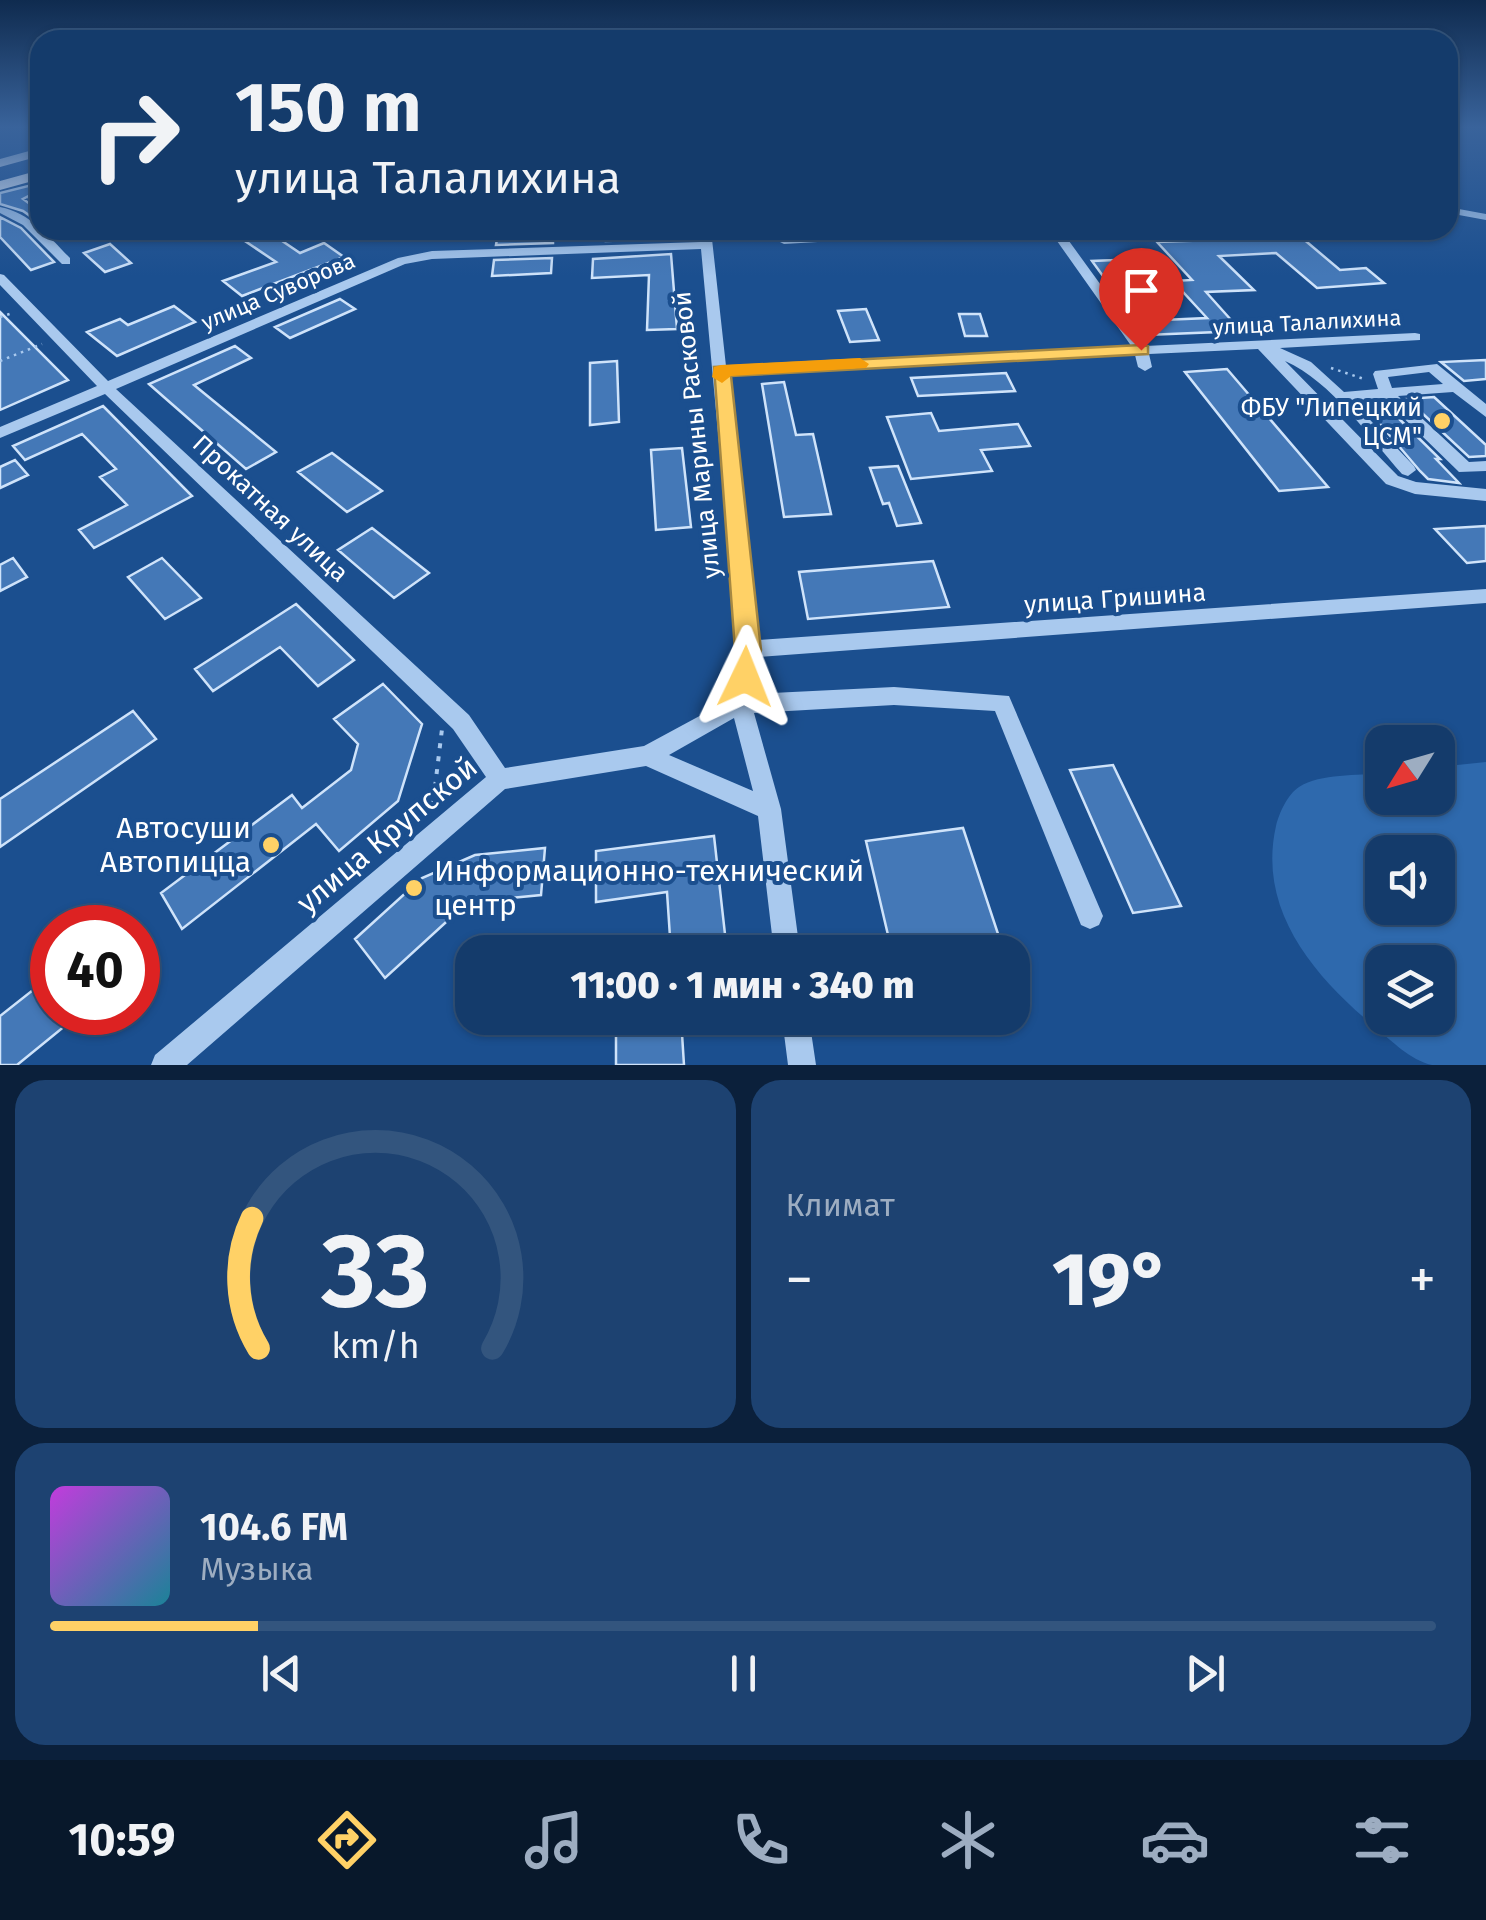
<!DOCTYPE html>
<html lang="ru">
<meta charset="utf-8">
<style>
:root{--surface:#143b6b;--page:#1d4271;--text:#f1f3f6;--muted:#9dadc1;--line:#33557e;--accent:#ffd166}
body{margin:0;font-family:"Fira Sans",sans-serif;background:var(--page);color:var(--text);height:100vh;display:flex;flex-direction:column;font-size:38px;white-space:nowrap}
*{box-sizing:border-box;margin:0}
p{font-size:32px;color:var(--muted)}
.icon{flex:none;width:55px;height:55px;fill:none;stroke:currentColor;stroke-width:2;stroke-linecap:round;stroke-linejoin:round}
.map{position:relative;height:1065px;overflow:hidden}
.panel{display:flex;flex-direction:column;gap:15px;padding:15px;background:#0b203b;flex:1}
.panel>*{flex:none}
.banner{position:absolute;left:30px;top:30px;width:1428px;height:210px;border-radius:30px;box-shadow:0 2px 8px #0004,0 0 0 2px var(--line);background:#143b6b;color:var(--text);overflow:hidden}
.needle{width:65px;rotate:233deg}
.controls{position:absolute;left:1365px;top:725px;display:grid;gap:20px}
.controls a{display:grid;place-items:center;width:90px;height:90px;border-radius:20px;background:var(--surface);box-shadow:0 2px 8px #0004,0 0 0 2px var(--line);font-size:50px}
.speed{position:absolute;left:30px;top:905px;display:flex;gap:20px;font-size:50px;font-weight:700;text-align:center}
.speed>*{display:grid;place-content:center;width:130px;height:130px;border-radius:50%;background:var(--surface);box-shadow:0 2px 8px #0004,0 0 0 2px var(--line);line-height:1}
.speed .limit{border:15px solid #d22;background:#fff;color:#111}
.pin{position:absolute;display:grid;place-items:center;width:85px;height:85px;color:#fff;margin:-102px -42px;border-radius:50% 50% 50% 0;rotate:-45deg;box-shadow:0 0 10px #0007}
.pin .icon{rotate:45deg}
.me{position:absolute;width:110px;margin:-55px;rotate:2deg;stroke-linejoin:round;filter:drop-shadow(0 0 8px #0008)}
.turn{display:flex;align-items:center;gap:35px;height:210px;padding:0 40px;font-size:45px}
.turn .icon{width:130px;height:130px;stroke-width:2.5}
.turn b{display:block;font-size:70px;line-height:85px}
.big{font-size:75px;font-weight:800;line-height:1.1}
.panel .widget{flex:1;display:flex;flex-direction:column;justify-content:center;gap:15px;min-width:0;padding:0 35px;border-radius:30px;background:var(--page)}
.panel .dial{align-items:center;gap:0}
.dial svg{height:260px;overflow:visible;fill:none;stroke:var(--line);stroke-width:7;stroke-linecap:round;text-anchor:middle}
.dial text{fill:var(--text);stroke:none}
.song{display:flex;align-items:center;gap:30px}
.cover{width:120px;height:120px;border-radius:15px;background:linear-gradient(135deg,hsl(290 70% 55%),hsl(190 70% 35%))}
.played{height:10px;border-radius:5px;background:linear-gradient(90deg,var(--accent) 15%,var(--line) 15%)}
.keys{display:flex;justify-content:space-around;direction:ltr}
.heat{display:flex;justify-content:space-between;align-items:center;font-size:55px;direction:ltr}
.panel .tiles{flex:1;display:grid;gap:15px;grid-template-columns:1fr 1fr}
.widget:last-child{grid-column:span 2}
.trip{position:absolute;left:455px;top:935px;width:575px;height:100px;border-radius:30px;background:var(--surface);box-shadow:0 2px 8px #0004,0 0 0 2px var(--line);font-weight:800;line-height:100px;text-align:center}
.tab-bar{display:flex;height:160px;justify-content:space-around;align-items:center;background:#08182b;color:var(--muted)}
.tab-bar .icon{width:70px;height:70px}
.tab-bar .active{color:var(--accent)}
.tab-bar b{font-size:45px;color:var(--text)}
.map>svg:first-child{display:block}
.green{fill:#2e69ad;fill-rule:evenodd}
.building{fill:#4478b7;stroke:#cfe3fa;stroke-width:2.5}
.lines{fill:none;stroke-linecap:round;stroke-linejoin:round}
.path-far2{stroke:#a9c9ee;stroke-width:2.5;stroke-dasharray:2.5 5;stroke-linecap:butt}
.path-far1{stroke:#a9c9ee;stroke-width:4;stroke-dasharray:5 8;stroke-linecap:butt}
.path{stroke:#a9c9ee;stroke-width:5;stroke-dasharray:8 11;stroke-linecap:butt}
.minor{fill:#a9c9ee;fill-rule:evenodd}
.major{fill:#f0f6ff;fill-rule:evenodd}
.route{fill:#ffd166;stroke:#a68842;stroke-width:2.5}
.slow{fill:#f59e0b}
.poi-dot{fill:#ffd166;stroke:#1b4f8f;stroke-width:4}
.labels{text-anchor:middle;stroke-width:8;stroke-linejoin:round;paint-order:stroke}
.far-street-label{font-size:22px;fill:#fff;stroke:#1b4f8f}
.poi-label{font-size:25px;fill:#fff;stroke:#1b4f8f;text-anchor:end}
.street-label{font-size:25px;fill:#fff;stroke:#1b4f8f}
.near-poi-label{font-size:30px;fill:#fff;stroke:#1b4f8f;text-anchor:end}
.near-street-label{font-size:30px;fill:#fff;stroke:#1b4f8f}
</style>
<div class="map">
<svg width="1486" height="1065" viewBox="0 0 1486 1065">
<rect width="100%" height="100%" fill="#1b4f8f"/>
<!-- green -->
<path class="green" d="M1486,762V1065C1470,1065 1448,1065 1432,1065C1410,1060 1392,1041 1375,1027C1314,976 1257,910 1276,826C1279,813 1288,794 1299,787C1321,773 1358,776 1382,773V798H1438V767ZM1382,852H1438V908H1382ZM1382,962H1438V1018H1382Z"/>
<!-- building -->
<path class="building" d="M40,183V190L23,199L30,204L40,203V223L23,211L0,204V193Z
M0,217L21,228L54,262L31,270L0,237Z
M266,230L300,253L324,243L344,257L242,296L223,281L276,262L242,239Z
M553,230V243L496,245L498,233Z
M607,230H670V239L606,241Z
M1301,237L1340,270L1366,268L1384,283L1317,288L1276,253L1219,256L1254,290L1206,292L1241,331L1146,335L1092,261L1116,260L1162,320L1207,318L1173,281L1192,280L1157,242Z
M110,244L131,263L105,272L84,253Z
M671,254L677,329L647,330L649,275L592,278L593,259Z
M552,258L551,273L492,276L494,260Z
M340,299L355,309L290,338L275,327Z
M174,306L195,322L117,356L87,332L120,319L128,325Z
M866,309L879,340L850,342L838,311Z
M0,312L68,380L0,410Z
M959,314H980L987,336H965Z
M235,346L251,358L194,385L276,452L246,469L149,384Z
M1486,360V379L1464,381L1441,362Z
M617,361L619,422L590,425V363Z
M1227,369L1328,487L1279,491L1185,372Z
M1006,373L1015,391L918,396L911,378Z
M784,382L796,435L813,434L831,514L784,517L762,384Z
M1434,397L1486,445V456L1469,457L1407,399Z
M1382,402L1440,459H1436L1459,483L1428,479L1420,471L1363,404Z
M103,406L192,496L94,548L79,530L127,505L100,477L116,469L82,434L25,460L13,446Z
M931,413L939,431L1018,424L1030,446L981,450L992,471L911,479L887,417Z
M682,448L691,527L656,530L651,450Z
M332,453L382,491L347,512L298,472Z
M15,460L28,475L0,488V467Z
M898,466L921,523L897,526L889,503L883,504L870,468Z
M1486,526V561L1467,563L1435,529Z
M372,528L429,573L394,598L338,550Z
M13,558L27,577L0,591V565Z
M162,558L201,598L165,619L128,577Z
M933,561L949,607L808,619L799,572Z
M296,604L354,660L318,686L280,647L213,691L195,669Z
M383,684L422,724L398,801L339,851L316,824L182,929L161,893L292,795L302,808L351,770L358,744L334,719Z
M133,711L156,739L0,847V799Z
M1113,765L1181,906L1133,913L1070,770Z
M963,828L1004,952H892L866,841Z
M714,836L727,952H671L667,892L596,902V851Z
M545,848L541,895L468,902L385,978L355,939L422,878L475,855Z
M52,975V1012H82L17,1065H0V1016Z
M681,1018L684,1065H616V1024Z"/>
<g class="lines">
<!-- path-far2 -->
<path class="path-far2" d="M0,317L13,313
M0,361L42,344
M1331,368L1364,379"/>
<!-- path-far1 -->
<path class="path-far1" d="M435,787L442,729"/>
<!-- path -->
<path class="path" d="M432,809L435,785"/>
<!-- minor -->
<path class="minor" d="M40,193V199L32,201L27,198Z
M0,207C31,213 49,237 70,258V264H62L23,225L0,213Z
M1448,207L1486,214V220L1448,213Z
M699,230H711L726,366L1132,347L1057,241L1054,230H1066L1069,241L1145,346L1415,333L1420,334V340L1280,348L1311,362L1344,392L1378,389L1373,374L1375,371L1437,364L1486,404V417L1453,392L1398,396L1469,462L1486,461V471L1459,472L1383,398L1352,401L1414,466L1416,470L1408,476L1402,474C1368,436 1332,382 1285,361L1398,476L1416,482L1486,489V501L1415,494L1386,484L1258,349L1149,354L1152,367L1145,371L1138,367L1135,355L727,375L757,640L1486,589V603L757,657L753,694L894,687L1009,696L1103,916L1099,925L1090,929L1081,925L995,711L894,705L754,713L781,809L800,952H774L758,816L646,766L505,789L187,1065H151L155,1055L486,777L453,729L105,394L0,438V427L97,386L0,285V274L4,275L108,381L398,258L432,251L700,242ZM701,249L738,649L731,699L644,746L505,768L469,715L116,389L405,264L432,259ZM1429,372L1443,384L1392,388L1388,377ZM734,718L753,791L669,755Z
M911,230H975L969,233L784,244L778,241L784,238Z
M782,1018H809L816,1065H788Z"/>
<!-- major -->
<path class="major" d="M40,148V156L0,167V159Z
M40,170V179L0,190V181Z"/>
</g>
<!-- sky -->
<linearGradient id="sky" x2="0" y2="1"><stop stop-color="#0f2b4f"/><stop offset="0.46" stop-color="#39639b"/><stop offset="1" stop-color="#39639b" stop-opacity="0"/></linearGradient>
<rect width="1486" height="276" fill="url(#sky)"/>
<!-- route -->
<path class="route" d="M1141,345L1148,346V354L731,376L761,650L754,685L745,688L735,685L731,677L735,650L714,367Z"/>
<!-- slow -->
<path class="slow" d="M860,358L869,364L866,368L731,376L722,383L712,377L714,367L721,365Z"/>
<!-- markers -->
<g class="poi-dot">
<circle cx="1442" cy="421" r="10"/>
<circle cx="271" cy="845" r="10"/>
<circle cx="414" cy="888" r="10"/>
</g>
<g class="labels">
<!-- far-street labels -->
<g class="far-street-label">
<text transform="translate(278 291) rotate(-23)" y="8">улица Суворова</text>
<text transform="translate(1307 322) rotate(-3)" y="8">улица Талалихина</text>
</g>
<!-- poi labels -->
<g class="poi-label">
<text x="1422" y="416">ФБУ "Липецкий<tspan x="1422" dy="29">ЦСМ"</tspan></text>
</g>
<!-- street labels -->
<g class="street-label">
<text transform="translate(696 435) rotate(-96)" y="9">улица Марины Расковой</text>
<text transform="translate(271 508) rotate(43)" y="9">Прокатная улица</text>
<text transform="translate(1115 598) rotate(-4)" y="9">улица Гришина</text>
</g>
<!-- near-poi labels -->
<g class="near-poi-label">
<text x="251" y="838">Автосуши<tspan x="251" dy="34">Автопицца</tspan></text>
<text x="434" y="881" text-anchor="start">Информационно-технический<tspan x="434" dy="34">центр</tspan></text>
</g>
<!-- near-street labels -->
<g class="near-street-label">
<text transform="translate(387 835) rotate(-40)" y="10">улица Крупской</text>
</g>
</g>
</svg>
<div class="controls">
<a><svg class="needle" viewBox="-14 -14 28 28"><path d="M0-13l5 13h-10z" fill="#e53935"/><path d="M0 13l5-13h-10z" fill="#9dadc1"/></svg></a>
<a><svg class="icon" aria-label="sound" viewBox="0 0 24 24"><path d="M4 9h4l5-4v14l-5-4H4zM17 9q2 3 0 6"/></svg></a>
<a><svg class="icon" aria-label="layers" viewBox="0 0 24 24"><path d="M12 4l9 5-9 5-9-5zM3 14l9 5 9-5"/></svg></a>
</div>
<div class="speed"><div class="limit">40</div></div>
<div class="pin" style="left:1141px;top:350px;background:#d93025"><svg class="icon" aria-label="arrive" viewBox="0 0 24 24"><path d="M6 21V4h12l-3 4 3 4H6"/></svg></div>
<svg class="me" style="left:745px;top:677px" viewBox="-20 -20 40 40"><path d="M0-17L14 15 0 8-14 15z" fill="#ffd166" stroke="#fff" stroke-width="4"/></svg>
<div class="trip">11:00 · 1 мин · 340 m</div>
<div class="banner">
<div class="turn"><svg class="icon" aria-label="right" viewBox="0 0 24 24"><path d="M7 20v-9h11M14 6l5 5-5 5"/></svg><div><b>150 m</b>улица Талалихина</div></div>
</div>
</div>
<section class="panel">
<div class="tiles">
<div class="widget dial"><svg viewBox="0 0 100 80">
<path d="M14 69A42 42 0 1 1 86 69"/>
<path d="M14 69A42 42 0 0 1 12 29" stroke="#ffd166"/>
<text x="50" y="56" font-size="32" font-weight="700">33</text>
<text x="50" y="72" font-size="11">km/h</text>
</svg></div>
<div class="widget"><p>Климат</p>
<div class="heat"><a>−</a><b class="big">19°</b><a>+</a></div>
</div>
<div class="widget">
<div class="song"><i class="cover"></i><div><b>104.6 FM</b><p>Музыка</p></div></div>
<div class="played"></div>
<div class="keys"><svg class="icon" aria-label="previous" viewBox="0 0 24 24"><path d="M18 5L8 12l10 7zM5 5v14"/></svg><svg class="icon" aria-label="pause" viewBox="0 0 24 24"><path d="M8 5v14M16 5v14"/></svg><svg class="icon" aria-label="next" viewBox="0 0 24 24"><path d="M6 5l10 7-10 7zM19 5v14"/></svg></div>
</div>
</div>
</section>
<nav class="tab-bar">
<b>10:59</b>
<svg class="icon active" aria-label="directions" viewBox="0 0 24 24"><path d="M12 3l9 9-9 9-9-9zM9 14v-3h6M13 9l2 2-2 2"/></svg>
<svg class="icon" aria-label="music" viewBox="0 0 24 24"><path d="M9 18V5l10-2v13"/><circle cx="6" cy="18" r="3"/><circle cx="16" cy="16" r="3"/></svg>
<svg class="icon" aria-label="phone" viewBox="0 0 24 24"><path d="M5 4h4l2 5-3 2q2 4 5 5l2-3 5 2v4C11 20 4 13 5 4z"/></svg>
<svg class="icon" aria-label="climate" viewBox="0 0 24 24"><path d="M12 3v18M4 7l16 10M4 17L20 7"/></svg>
<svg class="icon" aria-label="car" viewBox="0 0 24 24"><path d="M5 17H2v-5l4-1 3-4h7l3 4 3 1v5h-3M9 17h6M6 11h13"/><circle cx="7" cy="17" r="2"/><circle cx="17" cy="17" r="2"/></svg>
<svg class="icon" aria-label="filters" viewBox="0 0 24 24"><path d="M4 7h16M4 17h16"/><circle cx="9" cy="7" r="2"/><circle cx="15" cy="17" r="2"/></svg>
</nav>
